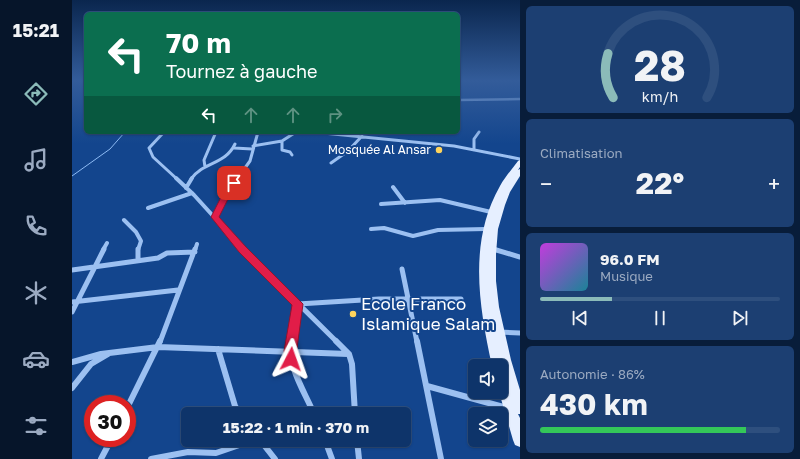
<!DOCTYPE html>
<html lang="fr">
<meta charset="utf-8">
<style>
:root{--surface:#0e346a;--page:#1c3f72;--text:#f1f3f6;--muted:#9baac1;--line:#2e4f7e;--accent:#8bbbb9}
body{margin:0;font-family:"Golos Text",sans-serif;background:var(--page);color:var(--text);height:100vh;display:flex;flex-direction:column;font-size:15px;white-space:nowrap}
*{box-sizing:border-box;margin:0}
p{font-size:13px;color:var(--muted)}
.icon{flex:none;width:22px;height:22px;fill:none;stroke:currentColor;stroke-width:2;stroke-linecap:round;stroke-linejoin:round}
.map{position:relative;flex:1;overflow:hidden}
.details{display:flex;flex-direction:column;gap:6px;padding:6px;background:#081d3a;width:280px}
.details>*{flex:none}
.banner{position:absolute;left:12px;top:12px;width:376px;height:122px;border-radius:6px;box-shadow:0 1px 3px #0004,0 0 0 1px var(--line);background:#0b6e4f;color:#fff;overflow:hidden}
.fabs{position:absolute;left:396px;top:359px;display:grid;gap:8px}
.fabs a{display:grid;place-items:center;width:40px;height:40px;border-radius:6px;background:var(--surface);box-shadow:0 1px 3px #0004,0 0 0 1px var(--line);font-size:20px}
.speed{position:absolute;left:12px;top:395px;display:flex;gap:8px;font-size:20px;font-weight:700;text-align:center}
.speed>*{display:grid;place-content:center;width:52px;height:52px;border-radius:50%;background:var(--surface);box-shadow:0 1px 3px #0004,0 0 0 1px var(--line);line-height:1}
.speed .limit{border:6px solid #d22;background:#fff;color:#111}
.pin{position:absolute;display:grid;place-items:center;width:34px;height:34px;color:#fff;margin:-17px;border-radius:8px;box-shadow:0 2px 6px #0006}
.me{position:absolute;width:44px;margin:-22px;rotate:4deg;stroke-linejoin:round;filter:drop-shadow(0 0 3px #0008)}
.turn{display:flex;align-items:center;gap:14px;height:84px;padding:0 16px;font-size:18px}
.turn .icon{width:52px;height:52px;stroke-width:2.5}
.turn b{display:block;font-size:28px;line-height:34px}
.lanes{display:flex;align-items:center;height:38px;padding:0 16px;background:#0003;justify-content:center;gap:20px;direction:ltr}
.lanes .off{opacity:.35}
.big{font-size:30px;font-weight:700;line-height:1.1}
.details .tile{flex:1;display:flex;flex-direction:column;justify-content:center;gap:6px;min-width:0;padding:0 14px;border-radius:6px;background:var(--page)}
.details .dial{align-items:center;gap:0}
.dial svg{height:104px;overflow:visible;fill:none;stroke:var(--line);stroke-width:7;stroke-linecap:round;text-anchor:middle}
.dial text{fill:var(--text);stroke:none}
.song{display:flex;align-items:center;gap:12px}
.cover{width:48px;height:48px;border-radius:6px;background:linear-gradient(135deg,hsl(290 70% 55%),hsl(190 70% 35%))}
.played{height:4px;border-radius:2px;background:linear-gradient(90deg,var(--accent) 30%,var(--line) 30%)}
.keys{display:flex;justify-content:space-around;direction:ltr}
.heat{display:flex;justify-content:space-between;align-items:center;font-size:22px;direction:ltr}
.charge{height:6px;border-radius:3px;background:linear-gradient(90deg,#34c759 86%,var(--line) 0)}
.trip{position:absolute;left:109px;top:407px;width:230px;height:40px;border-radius:6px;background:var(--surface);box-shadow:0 1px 3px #0004,0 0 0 1px var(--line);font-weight:700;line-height:40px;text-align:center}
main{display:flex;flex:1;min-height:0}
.tab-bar{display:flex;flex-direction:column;width:72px;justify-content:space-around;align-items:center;background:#06152a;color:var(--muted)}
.tab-bar .icon{width:28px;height:28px}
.tab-bar .active{color:var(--accent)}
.tab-bar b{font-size:18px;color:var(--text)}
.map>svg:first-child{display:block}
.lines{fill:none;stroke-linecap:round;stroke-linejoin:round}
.stream{stroke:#8ebbf4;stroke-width:1}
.street-far4{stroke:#9cc0f1;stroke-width:2.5}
.street-far3{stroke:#9cc0f1;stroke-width:3}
.street-far2{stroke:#9cc0f1;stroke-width:4}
.street-far1{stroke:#9cc0f1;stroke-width:5}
.street{stroke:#9cc0f1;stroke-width:6}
.primary{fill:#e6efff;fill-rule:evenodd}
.route{fill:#e11d48;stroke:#92132f}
.poi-dot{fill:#ffd45c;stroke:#13458d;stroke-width:1.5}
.labels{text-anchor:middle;stroke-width:4;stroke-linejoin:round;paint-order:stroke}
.far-poi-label{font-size:12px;fill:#fff;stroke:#13458d;text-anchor:end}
.near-poi-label{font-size:17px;fill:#fff;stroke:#13458d;text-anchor:start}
</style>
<main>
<nav class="tab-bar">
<b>15:21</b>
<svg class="icon active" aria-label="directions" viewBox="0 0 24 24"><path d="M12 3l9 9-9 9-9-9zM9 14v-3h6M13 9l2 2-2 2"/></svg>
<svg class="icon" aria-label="music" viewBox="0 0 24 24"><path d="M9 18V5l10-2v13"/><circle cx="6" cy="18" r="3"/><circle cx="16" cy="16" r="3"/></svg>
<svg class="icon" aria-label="phone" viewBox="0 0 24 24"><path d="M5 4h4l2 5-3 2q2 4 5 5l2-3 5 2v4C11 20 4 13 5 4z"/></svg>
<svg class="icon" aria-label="climate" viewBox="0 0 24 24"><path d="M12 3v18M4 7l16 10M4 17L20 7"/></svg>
<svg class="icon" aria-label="car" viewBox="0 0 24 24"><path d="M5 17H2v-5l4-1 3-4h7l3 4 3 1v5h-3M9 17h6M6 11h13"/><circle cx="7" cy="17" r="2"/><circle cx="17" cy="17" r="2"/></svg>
<svg class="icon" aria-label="filters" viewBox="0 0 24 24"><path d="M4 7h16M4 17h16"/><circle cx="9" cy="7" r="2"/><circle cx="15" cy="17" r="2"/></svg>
</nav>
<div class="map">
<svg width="448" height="459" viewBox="0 0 448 459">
<rect width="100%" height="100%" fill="#13458d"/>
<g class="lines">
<!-- stream -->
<path class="stream" d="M0,176L38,149L53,132"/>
<!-- street-far4 -->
<path class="street-far4" d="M386,100L448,99"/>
<!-- street-far3 -->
<path class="street-far3" d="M92,132L77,148L81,157L105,179
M241,132L382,146L448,159
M210,142V150L218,152L220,155
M181,146L210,141L224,132
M162,148L180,149
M402,150V139L407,132
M259,163L276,151L290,136
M133,167L132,160L144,132
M119,179C132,161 153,165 163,144
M165,179L178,161L186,132"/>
<!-- street-far2 -->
<path class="street-far2" d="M104,178L122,195L172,250
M321,187L333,203
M114,188L120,178
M309,204L368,200L419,212
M76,208L120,193
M143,217L154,195L166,178
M52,220L64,232L69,241L66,250
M299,229L312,228L341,236L366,230L414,229
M420,249L424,250
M31,250L35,243
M123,250L125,244"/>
<!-- street-far1 -->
<path class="street-far1" d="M171,249L265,342
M421,249L448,257
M66,260V249
M330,269L345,342
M0,270L86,258L95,253L123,252
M0,302L106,290
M0,312L32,249
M428,332L448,333
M88,342L123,249
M220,342L226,304L307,299H389"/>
<!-- street -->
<path class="street" d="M220,341C215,367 232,390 242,414
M264,341L277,354L280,364L283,414
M345,341L369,459
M146,349L163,406L168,414
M0,362L29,354L86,347L276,354
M355,386L435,408
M0,388L19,364L36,354
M55,408L88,341
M188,440L203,459
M253,440L260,459
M285,440L287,459
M29,459L40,438
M79,459L116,452L144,453L182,440"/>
<!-- primary -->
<path class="primary" d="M448,160V167L446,170L448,169V176L438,192L433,205L426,229L424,254V281L427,307L439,360L448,390V414H446L448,418V447L443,445L441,440L427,392H429V372H431L429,370V366H420C407,306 396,242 428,186C433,177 440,169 446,161Z"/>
</g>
<!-- sky -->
<linearGradient id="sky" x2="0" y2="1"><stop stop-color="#0a264e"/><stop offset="0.56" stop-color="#335c9a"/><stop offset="1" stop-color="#335c9a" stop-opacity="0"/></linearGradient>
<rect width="448" height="144" fill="url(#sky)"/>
<!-- route -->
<path class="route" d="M160,181L166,183L158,195L147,217L174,247L231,304L223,363L219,365L214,363L212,351L220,305L167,252L139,217L150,195Z"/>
<!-- markers -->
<g class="poi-dot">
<circle cx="367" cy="150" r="4"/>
<circle cx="281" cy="314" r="4"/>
</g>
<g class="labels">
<!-- far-poi labels -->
<g class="far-poi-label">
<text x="359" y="154">Mosquée Al Ansar</text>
</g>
<!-- near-poi labels -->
<g class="near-poi-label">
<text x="289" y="310">Ecole Franco<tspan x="289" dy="20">Islamique Salam</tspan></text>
</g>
</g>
</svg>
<div class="fabs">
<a><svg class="icon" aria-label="sound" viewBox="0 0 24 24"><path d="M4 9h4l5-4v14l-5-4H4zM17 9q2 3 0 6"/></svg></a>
<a><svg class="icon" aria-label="layers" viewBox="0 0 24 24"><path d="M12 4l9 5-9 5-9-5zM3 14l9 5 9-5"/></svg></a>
</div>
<div class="speed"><div class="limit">30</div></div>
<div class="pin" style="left:162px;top:183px;background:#d93025"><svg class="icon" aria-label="arrive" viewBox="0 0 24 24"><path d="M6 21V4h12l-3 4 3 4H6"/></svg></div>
<svg class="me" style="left:219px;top:359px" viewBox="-20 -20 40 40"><path d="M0-17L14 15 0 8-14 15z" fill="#e11d48" stroke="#fff" stroke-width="4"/></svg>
<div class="trip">15:22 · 1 min · 370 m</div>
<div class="banner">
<div class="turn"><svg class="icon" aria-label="left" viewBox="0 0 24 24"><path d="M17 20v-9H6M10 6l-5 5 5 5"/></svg><div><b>70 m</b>Tournez à gauche</div></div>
<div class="lanes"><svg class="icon" aria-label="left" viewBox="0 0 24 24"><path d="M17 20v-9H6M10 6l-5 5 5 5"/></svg><svg class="icon off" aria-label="ahead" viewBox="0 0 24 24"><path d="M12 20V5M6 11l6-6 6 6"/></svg><svg class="icon off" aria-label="ahead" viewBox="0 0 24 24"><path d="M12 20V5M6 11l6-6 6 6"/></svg><svg class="icon off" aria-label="right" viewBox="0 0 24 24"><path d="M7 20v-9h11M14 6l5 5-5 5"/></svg></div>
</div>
</div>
<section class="details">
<div class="tile dial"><svg viewBox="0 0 100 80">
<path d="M14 69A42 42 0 1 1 86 69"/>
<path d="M14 69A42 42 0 0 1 10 35" stroke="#8bbbb9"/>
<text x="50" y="56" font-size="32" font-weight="700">28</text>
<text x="50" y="72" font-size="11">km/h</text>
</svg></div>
<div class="tile"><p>Climatisation</p>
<div class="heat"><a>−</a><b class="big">22°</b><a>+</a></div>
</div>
<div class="tile">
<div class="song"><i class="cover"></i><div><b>96.0 FM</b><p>Musique</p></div></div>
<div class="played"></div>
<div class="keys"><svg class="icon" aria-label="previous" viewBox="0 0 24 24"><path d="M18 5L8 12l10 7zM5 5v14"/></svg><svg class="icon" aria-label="pause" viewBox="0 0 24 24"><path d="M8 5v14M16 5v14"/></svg><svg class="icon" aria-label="next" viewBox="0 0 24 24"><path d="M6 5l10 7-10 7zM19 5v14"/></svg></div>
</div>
<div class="tile"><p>Autonomie · 86%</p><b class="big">430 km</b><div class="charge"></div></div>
</section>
</main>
